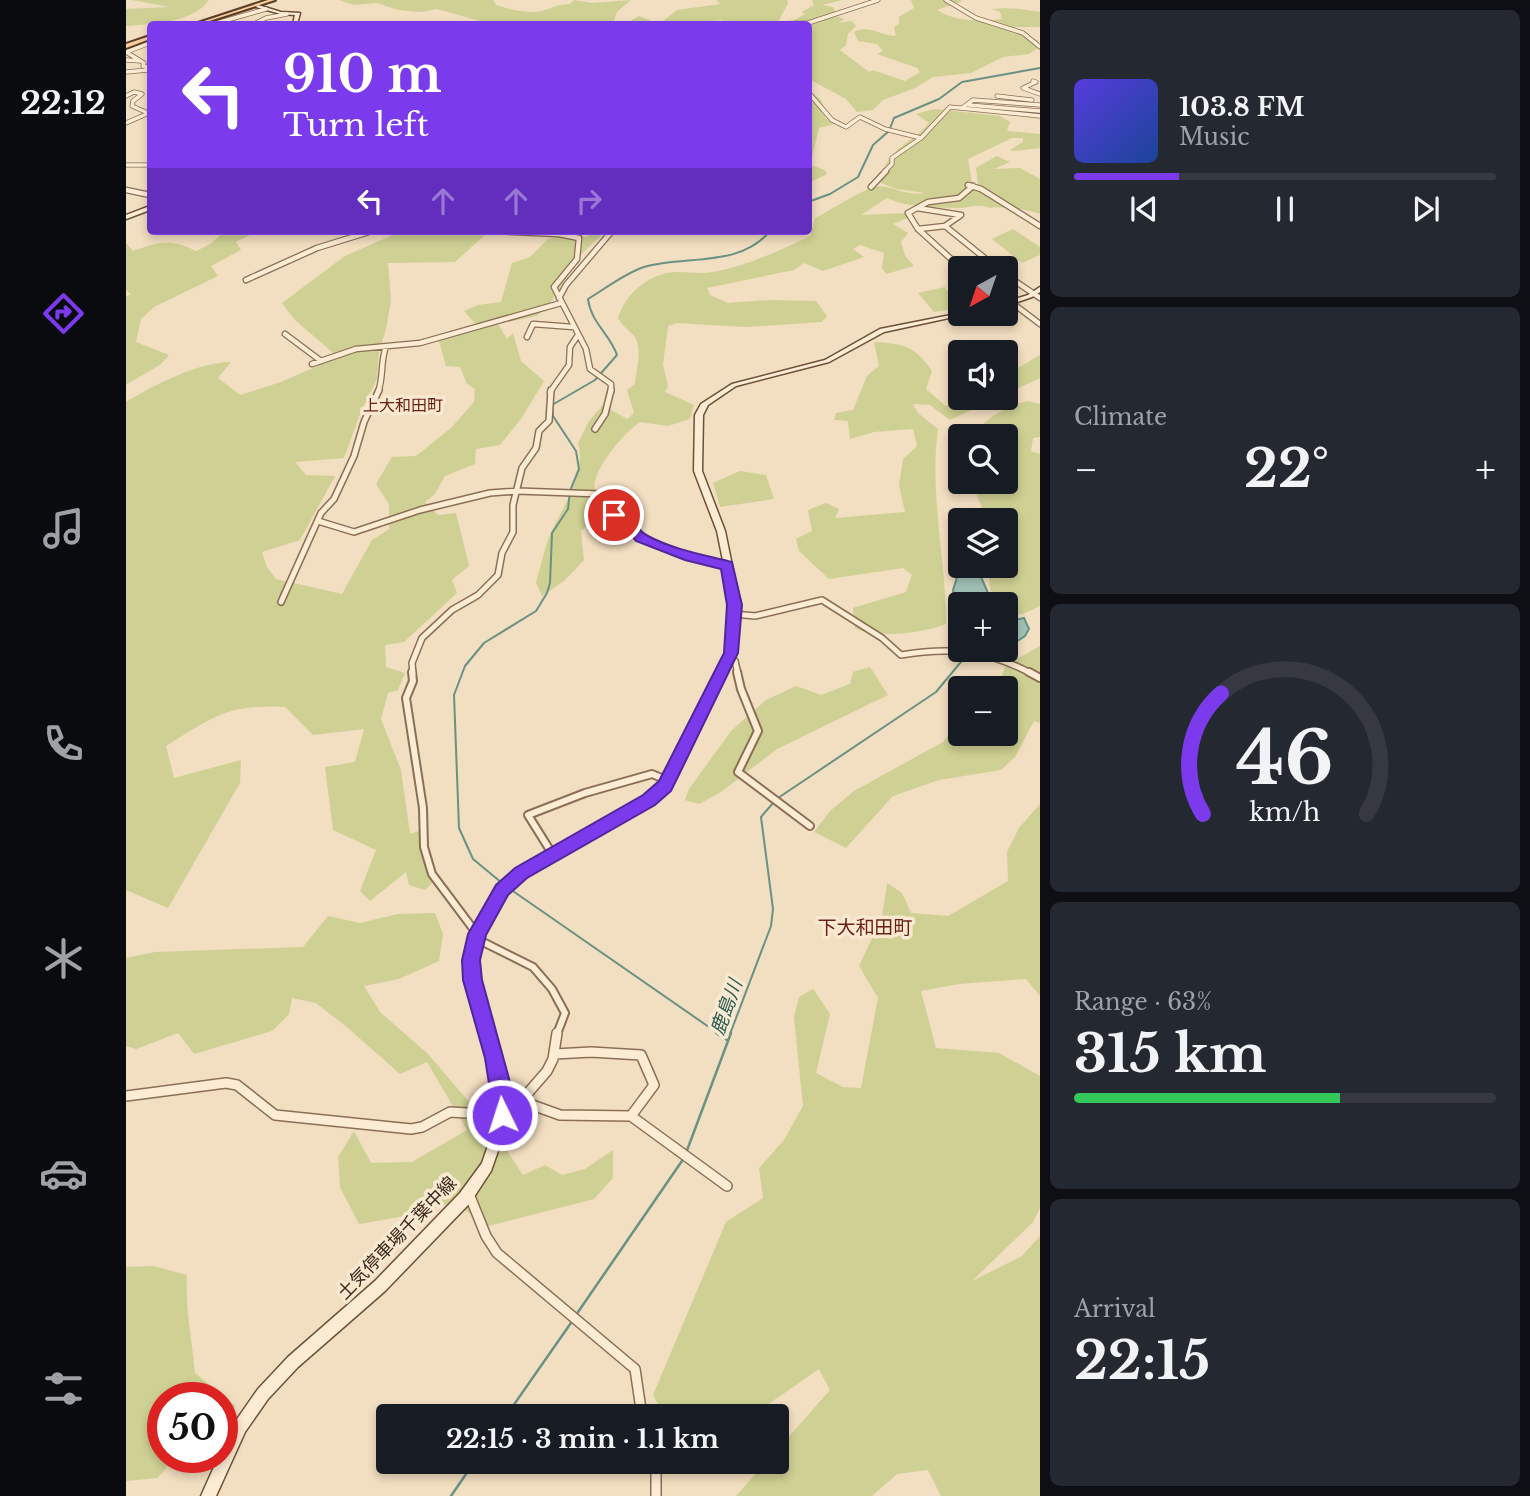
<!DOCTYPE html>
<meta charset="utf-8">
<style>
:root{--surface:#171b24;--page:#242831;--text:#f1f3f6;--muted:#9ea1a6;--line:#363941;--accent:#7c3aed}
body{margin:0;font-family:"Libre Baskerville","Noto Sans JP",serif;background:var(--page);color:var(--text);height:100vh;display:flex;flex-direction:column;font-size:26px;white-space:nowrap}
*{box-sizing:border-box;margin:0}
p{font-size:23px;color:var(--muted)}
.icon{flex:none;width:38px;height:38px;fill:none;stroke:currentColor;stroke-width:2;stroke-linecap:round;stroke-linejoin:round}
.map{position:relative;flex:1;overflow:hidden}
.drawer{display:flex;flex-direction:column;gap:10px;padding:10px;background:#0d0f14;width:490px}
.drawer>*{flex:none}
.top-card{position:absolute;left:21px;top:21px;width:665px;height:214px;border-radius:7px;box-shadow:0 4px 10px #0003;background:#7c3aed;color:#fff;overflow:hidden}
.needle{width:46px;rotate:220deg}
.buttons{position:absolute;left:822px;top:256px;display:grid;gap:14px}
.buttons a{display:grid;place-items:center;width:70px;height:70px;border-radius:7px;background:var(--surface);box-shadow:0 4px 10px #0003;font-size:35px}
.speed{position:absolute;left:21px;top:1382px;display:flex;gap:14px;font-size:35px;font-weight:700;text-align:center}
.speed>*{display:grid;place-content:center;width:91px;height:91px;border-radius:50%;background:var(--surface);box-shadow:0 4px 10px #0003;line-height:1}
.speed .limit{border:10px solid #d22;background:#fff;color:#111}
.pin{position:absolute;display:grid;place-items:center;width:60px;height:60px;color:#fff;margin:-30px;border:4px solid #fff;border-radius:50%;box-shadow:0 2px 7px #0007}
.me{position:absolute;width:77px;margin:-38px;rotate:356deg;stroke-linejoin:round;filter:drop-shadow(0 0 5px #0008)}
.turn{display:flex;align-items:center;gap:24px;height:147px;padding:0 21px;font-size:32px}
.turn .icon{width:91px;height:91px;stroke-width:2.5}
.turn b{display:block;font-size:49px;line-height:60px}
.lanes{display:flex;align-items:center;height:66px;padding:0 21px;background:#0003;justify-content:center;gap:35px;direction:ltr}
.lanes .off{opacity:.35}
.big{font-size:52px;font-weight:700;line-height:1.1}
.drawer .card{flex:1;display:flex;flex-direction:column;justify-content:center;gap:10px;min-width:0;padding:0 24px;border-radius:10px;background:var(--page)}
.drawer .dial{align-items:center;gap:0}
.dial svg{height:182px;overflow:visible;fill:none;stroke:var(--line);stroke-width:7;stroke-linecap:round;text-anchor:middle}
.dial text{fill:var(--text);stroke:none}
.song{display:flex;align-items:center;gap:21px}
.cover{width:84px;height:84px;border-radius:10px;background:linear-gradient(135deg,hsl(250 70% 55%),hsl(220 70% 35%))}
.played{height:7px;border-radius:4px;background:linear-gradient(90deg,var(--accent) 25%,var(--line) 25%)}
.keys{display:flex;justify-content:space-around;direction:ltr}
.heat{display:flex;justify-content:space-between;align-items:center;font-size:38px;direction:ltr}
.charge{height:10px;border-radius:5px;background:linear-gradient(90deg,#34c759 63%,var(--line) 0)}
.trip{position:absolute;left:250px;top:1404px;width:413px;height:70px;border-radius:7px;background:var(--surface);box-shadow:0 4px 10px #0003;font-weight:700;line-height:70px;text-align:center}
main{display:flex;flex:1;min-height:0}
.tab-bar{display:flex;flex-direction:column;width:126px;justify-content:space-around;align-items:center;background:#090b0e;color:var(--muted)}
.tab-bar .icon{width:49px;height:49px}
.tab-bar .on{color:var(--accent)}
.tab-bar b{font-size:32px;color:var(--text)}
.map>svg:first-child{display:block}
.green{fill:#cfd093}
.water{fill:#a3c3b7;stroke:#699284;stroke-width:2}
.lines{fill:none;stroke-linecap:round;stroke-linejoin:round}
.stream-far1{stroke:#699284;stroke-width:2}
.stream{stroke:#699284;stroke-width:2.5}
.street-far4-casing{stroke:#8c6e56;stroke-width:5}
.street-far3-casing{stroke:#8c6e56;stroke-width:7}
.street-far2-casing{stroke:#8c6e56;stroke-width:8}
.street-far1-casing{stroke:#8c6e56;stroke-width:10}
.street-casing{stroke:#8c6e56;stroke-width:12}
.secondary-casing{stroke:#6e4f39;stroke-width:3}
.primary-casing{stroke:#593c2b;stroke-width:4}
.street-far4{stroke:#fcecd4;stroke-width:3.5}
.street-far3{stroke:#fcecd4;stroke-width:4.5}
.street-far2{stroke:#fcecd4;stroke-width:5}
.street-far1{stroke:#fcecd4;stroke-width:6}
.street{stroke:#fcecd4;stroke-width:9}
.secondary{fill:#fcecd4;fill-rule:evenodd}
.primary{fill:#f8cf94;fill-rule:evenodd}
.route{fill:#7c3aed;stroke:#51269a;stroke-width:2}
.labels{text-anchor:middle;stroke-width:7;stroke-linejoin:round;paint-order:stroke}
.far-neighbourhood-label{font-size:16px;fill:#6b2118;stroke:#f8e9d0}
.street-label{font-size:18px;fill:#3a281c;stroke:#f8e9d0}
.neighbourhood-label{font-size:19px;fill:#6b2118;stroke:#f8e9d0}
.water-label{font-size:19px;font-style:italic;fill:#2a5b53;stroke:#f8e9d0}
</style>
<main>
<nav class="tab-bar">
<b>22:12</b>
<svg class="icon on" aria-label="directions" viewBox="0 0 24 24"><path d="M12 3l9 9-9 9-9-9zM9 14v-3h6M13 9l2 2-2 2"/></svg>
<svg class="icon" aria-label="music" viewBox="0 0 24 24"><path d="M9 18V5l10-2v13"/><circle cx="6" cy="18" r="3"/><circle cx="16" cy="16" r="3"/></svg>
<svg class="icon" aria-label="phone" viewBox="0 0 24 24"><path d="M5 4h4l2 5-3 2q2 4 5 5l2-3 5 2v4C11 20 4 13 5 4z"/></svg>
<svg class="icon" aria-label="climate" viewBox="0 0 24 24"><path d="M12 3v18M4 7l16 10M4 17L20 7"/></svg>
<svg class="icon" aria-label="car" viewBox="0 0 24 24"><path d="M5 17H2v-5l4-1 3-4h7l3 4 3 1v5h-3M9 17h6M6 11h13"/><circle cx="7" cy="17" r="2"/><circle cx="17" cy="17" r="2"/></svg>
<svg class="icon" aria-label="filters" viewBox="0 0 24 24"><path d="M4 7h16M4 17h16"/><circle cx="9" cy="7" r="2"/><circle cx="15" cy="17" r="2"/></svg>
</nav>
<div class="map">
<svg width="914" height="1496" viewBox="0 0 914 1496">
<rect width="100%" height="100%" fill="#f2dec0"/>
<!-- green -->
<path class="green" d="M6,0H83C67,23 26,24 0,26V9L43,7Z
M213,0H367L370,5C383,9 402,14 416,11C426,8 433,4 444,4L448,0L466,3L505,0L491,12L487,24H365L311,9L296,12L272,10L251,3L228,5Z
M590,0H661L662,3L652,22L623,24H606L594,20L578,24H499L513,16L533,24L551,10L594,4Z
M686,0H716L696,5L707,7L711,16L718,19L713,23L725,21L730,26L722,34L720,45L714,50L743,72L747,70L779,81L794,72L791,68L751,54L757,51L751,44L732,41L728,32C742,24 756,36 770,36L768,27L773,24V17L788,8L785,0H833L837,1L811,10C831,22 854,22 876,19L874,12L865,9C886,7 894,9 914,12V27H890L887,31L912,40L914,47L903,54L877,57L845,73L807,77L789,88L757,100L747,110L731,112L720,99L683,79L682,24H662L679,14L676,12L688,5Z
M683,92C699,99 697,105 699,118L708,124L693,128L685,161V165L699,170L701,174L683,183Z
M809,109L874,116L884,122L881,131L914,134V148L887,151L884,150L897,142V138H886L842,159L846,183L852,185L850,168L871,156L884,162L868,169L894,168L914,179V214C909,211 870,205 864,208C851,203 845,208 832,208C808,207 782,208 761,198L735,215L782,213L786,216L767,224L782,233L775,242L779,256L788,266L760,274L756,268L758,253L734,245L727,249L738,257L697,271L678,263L668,270L581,288L584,295L602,303L643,300L690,301L701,316L696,322L619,327L551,323L542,326L537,364L542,386L539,392L568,405L564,419L542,426L514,422C499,432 463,472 469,492C471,496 477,502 479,506L475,515L455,531L458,560L439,580L416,596L410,583C414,569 417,554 422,540C434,509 461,478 452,443L463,421L477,405L501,419L508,413L501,390L509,384C510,370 517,347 508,336C503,330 497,327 492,318C498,298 516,280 537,274C552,269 571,275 587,272C621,266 653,251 684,236L689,218C704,211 736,189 750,187C765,184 779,197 799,193L771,189L755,183C759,147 783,147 803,123L790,114Z
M887,229L914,247V255L896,263L866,239Z
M99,231H132L110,242L115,250L85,266L92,276L28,307L15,319L10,342L43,355L35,364L0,385V297L5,294L0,290V243L7,251C31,242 46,238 70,251L84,244Z
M276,231H349L360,234L329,262L262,263L265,300L260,329L253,352L251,379L234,414L218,458L169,462L180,475L209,476L174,540L136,552L141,567L150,579L216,594L246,540L263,529V504L250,484L266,457L290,456L325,428L348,402L349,389L341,384L334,367L320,366L313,341L353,328L338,311L352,305L375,302L386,263L404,257L422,239L430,237H461L465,231L478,233L452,257L426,301L411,316L372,324L381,339L387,333L395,361L418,381L395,419L374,445L350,449L349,464L319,476L309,494L299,502L312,515L330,513L343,566L326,580L331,593L278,642L259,645L260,667L279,673L272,690L262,693L255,719L275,770L284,834L296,830L308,881L299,890L283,885L280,872L244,901L234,891L250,850L207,830L199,767L229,762L238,729L187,735L159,707C101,704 87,717 40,746L48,778L115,760L114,783L42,908L0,890V402C28,385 73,362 105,362L92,378L114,395L155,382L212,357L169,320L156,303L219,256Z
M819,287L833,308L808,312L792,293Z
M748,342C778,344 788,345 806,371L800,389L820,406L835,397H873L824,420L804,405L787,404L792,413L812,429C803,494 820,558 820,624C799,633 750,639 729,628L727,608L780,592L786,575L777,568L703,579L673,551L670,539L686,531L682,510L700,503L713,509L709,518L779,512L773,485L777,459L791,446L787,429L748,432L724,439L722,421L708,420L710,413L727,410L741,376L753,366Z
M914,355V378L880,394V375Z
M901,401L914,404V437L907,438L905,451L914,454V606L897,614L880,616V604H871L864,589L862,565H880V520H861L845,481H880V436H849C857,417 882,407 901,401Z
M614,471L640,475L648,499L594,507L587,483Z
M914,646V723L908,721L889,757L875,770L813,780L767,796L720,848L688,832L704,811L728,791L817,742L835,717V733H880V688H871L880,665Z
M744,667L762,695L651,749L595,792L573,804L559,800L563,789L605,731L640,700L670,686L695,695L724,684L727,672Z
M914,804V996L900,979L833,984L795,991L810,1048L873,1053L914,1076V1208L907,1222L846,1281L896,1256L914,1236V1496H815L802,1470L771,1474L746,1496H610L641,1461H651V1450L704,1390L693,1369L625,1416H538L527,1395L600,1222L637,1198L633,1168L658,1140L677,1106L668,1017L673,997L687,989L704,1014L690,1073L717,1087L735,1088L752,998L733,966L756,917L761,883L776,893L785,913L822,916L882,881L881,852L893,828Z
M309,913L317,934L313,961L273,979L238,986L254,1012L302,1054L368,1131L397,1175L419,1165L436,1175L459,1169L487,1150V1178L468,1199L362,1226L327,1202L296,1213L233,1224L214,1187L212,1157L228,1131L245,1163L286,1162L341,1130L301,1062L274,1074L222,1028L190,1003L166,998L163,1014L146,1031L68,1054L52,1033L10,1049L0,1046V958L29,952L177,947L202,916L234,923L272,914Z
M27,1266L61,1275C59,1308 66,1340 69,1373L109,1406L96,1430V1398H37V1458H48L32,1478L0,1481V1267Z"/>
<!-- water -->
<path class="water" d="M838,571L855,577L867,604H835V642L825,641L832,611L827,590L832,574Z
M898,618L903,629L899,636L880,649V622Z"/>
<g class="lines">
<!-- stream-far1 -->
<path class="stream-far1" d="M682,202L704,194L732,177L747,145L763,131L768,118L813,99L836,82L914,68
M652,798L810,692L839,657L840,649
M376,883L347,859L333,828L328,695L339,666L358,643L410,611L421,593L424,583L426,533L442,509L444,491L453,469L450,451L427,416L426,405L469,380L491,355C484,334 465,323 462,299C479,289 499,273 518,267C559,255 614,268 644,231
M384,889L593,1034
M604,1034L645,926L647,909L635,817L648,802"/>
<!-- stream -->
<path class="stream" d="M590,1033L601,1040
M560,1153L605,1033
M450,1315L558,1158
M380,1416L447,1320
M325,1496L349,1461"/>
<defs>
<path id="street-far4" d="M820,0L850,18L897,33L914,47
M87,24L140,9
M128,24L140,18L161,14
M633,24L682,23L752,0
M0,52L18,63L17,66L24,68
M0,52L24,43
M0,60L15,61
M0,72L22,70
M907,81L910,82L897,88L914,94
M682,92L706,120L720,127L734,117L759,129L795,138
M0,96L8,92L16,94L7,101L6,106L24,114
M871,96L906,100
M843,105L914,111
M836,108L847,100L914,105
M0,123L23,113
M0,165H24
M758,172L766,164V158L795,138L824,107L914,116"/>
<path id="street-far3" d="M842,185L855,189L914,226
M745,187L760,171
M0,190L24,195
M791,208L835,215L819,226L792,229
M819,226L871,268
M366,231L433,234L453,238L451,259L428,287L460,349L464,369L485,384V392
M835,268L792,229L782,213L802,202L833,198L847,186
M880,275L914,298
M120,280L191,248L246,231
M433,298L440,285L486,231
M885,302L914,324
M159,334L195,361
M401,337L407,324L447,327
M186,364L230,349L294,343L435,303
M252,392C258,377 254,362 260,347
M424,392L443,365L444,347L452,335"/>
<path id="street-far2" d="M469,429L479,414L485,390
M192,521L228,532L294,510L364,493L392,491L474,494L473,508L503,522L515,538L564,557L601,566
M155,602L195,513L208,499L228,456L238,422L253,390
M608,614L629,616L696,600L756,638L775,655C823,647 863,650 906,674
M604,655L609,661L612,674
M287,674L286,663L296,638L326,610L352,595L372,575L376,553L387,532V505L396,468L410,448L413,431L423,421L425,390"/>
<path id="street-far1" d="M286,672L287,681L280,698L297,808L298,847L306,874L351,934
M611,672L615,689L632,731L612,772L684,826
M903,672L914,678
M427,855L402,815L459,793L526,774L543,781
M349,938L407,967L426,989L439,1013L431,1034"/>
<path id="street" d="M429,1054L465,1052L515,1055L528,1085L505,1116
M0,1096L100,1083L111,1085L149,1115L285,1129L296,1127L324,1112L376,1115L395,1101L421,1071L427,1059L431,1033
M395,1101L434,1115L505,1116L601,1186
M343,1194L360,1236L371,1253L509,1369L516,1416
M530,1461V1496"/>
<path id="secondary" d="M132,5L155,12L174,13L171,24H167L169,15L155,14L130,7Z
M24,206V210L0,219V215Z
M914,287V292L906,297L880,306V302L902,295Z
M835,313H846L758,332L703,362L610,386L582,405L577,415L576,471L599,531L612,595L610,647L607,659L551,777L537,796L399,876L380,893L356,935L352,950V980L375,1058L382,1101L380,1128L365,1171L344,1203L259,1291L172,1367L142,1399L119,1432L90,1496H75L92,1458H96V1449L109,1422L132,1389L162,1357L249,1281L334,1193L356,1163L368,1128L370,1101L363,1058L340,980V950L347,931L372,887L391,870L529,790L542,775L599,659L602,647L604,595L591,531L568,471L569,415L575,404L606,384L699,360L754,329Z"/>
<path id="primary" d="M142,0H149L74,24H69Z
M24,36V39L0,48V44Z"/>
</defs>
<!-- street-far4 casing -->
<use href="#street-far4" class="street-far4-casing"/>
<!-- street-far3 casing -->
<use href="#street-far3" class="street-far3-casing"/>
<!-- street-far2 casing -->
<use href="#street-far2" class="street-far2-casing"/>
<!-- street-far1 casing -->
<use href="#street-far1" class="street-far1-casing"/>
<!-- street casing -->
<use href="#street" class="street-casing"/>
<!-- secondary casing -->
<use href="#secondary" class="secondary-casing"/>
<!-- primary casing -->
<use href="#primary" class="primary-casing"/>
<!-- street-far4 -->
<use href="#street-far4" class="street-far4"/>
<!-- street-far3 -->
<use href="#street-far3" class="street-far3"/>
<!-- street-far2 -->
<use href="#street-far2" class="street-far2"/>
<!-- street-far1 -->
<use href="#street-far1" class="street-far1"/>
<!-- street -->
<use href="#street" class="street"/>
<!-- secondary -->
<use href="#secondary" class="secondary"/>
<!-- primary -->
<use href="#primary" class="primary"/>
</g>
<!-- route -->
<path class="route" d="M488,511C511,518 508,529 522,536C548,550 579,555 606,562L616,605L612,653L545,791L529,805L401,878L382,895L360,935L354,960L356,980L385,1086L386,1115L383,1122L376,1125L369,1122L359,1058L337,980L336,960L342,934L370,885L389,868L517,795L533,781L598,653L601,605L595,569L559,560L510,541L498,525L483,518V512Z"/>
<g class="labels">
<!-- far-neighbourhood labels -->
<g class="far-neighbourhood-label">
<text x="277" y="411">上大和田町</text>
</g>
<!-- street labels -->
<g class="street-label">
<text transform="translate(271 1238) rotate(-46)" y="6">土気停車場千葉中線</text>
</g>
<!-- neighbourhood labels -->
<g class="neighbourhood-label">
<text x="739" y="934">下大和田町</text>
</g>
<!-- water labels -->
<g class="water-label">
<text transform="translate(600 1007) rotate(-70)" y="7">鹿島川</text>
</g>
</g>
</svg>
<div class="buttons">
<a><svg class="needle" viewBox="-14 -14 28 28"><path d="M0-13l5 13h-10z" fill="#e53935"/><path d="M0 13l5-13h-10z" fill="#9ea1a6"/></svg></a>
<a><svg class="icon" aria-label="sound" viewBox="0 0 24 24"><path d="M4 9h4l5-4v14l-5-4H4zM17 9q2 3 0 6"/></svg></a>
<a><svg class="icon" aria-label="search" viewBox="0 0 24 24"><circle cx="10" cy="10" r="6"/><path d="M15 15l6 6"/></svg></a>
<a><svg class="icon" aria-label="layers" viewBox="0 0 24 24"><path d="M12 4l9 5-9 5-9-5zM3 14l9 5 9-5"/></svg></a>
<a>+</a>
<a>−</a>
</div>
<div class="speed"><div class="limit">50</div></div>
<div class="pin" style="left:488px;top:515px;background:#d93025"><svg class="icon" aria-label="arrive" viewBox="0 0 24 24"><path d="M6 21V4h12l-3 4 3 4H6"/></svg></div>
<svg class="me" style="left:376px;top:1115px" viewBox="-20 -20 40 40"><circle r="17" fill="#7c3aed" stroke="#fff" stroke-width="3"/><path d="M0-11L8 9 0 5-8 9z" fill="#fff"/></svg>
<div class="trip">22:15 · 3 min · 1.1 km</div>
<div class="top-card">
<div class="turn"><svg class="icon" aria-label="left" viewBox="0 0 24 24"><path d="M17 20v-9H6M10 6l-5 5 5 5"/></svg><div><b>910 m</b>Turn left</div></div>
<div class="lanes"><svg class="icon" aria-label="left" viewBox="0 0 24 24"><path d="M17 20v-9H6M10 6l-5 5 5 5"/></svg><svg class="icon off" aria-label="ahead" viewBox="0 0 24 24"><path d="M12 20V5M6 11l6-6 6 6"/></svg><svg class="icon off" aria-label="ahead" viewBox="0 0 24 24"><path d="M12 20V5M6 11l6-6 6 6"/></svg><svg class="icon off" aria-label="right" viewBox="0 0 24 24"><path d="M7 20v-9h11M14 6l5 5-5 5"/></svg></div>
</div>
</div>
<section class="drawer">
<div class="card">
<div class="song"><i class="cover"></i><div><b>103.8 FM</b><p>Music</p></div></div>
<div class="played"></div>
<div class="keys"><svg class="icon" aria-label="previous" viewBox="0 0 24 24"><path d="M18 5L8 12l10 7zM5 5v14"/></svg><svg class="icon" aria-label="pause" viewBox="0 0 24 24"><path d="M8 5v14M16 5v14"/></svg><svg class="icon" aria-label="next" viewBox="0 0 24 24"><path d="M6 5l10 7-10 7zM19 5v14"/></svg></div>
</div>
<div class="card"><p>Climate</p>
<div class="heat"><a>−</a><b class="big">22°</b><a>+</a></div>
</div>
<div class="card dial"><svg viewBox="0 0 100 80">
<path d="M14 69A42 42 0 1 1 86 69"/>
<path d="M14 69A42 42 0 0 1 22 16" stroke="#7c3aed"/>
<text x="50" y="56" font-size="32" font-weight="700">46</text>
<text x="50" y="72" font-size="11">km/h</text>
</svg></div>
<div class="card"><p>Range · 63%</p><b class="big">315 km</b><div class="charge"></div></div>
<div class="card"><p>Arrival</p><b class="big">22:15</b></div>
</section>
</main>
